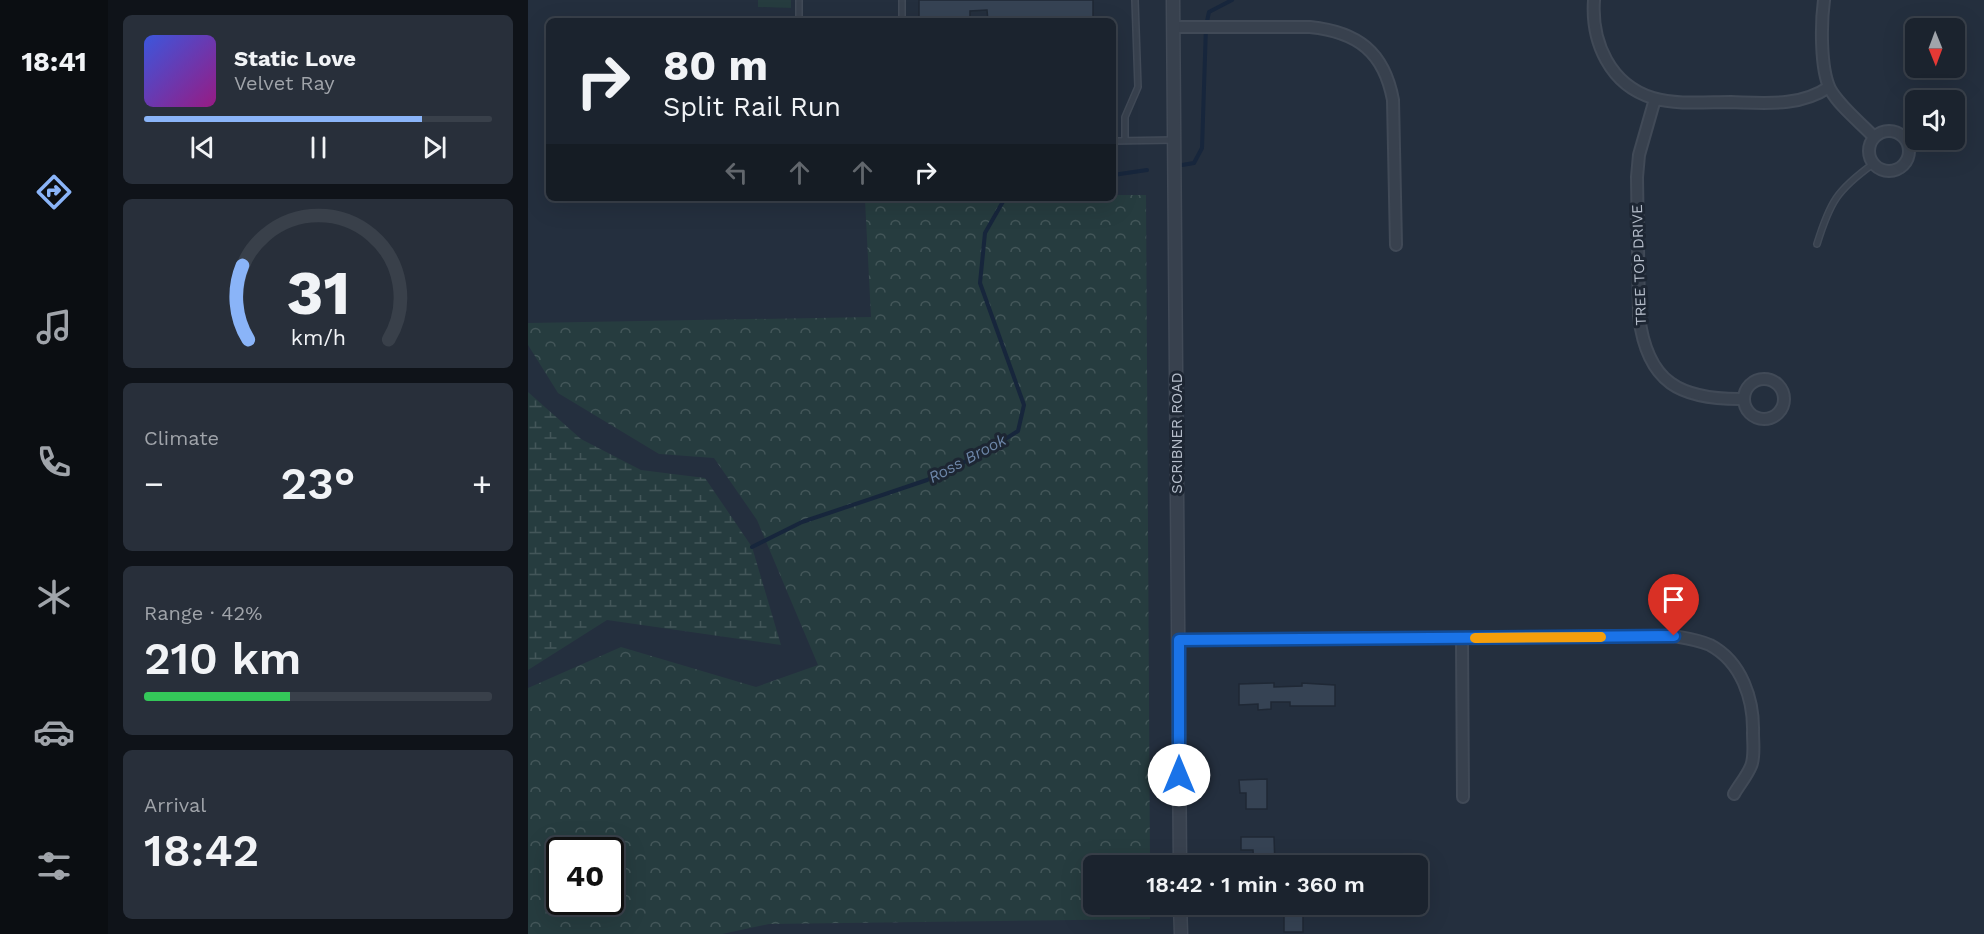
<!DOCTYPE html>
<meta charset="utf-8">
<style>
:root{--surface:#1b232e;--page:#282f3a;--text:#f1f3f6;--muted:#a0a4aa;--line:#39404a;--accent:#8ab4f8}
body{margin:0;font-family:"Work Sans",sans-serif;background:var(--page);color:var(--text);height:100vh;display:flex;flex-direction:column;font-size:22px;white-space:nowrap}
*{box-sizing:border-box;margin:0}
p{font-size:20px;color:var(--muted)}
.icon{flex:none;width:33px;height:33px;fill:none;stroke:currentColor;stroke-width:2;stroke-linecap:round;stroke-linejoin:round}
.map{position:relative;flex:1;overflow:hidden}
.side{display:flex;flex-direction:column;gap:15px;padding:15px;background:#0f1319;width:420px}
.side>*{flex:none}
.hud{position:absolute;left:18px;top:18px;width:570px;height:183px;border-radius:9px;box-shadow:0 6px 24px #0002,0 0 0 2px var(--line);background:#1b232e;color:var(--text);overflow:hidden}
.needle{width:39px;rotate:179deg}
.buttons{position:absolute;left:1377px;top:18px;display:grid;gap:12px}
.buttons a{display:grid;place-items:center;width:60px;height:60px;border-radius:9px;background:var(--surface);box-shadow:0 6px 24px #0002,0 0 0 2px var(--line);font-size:30px}
.speed{position:absolute;left:18px;top:837px;display:flex;gap:12px;font-size:30px;font-weight:700;text-align:center}
.speed>*{display:grid;place-content:center;width:78px;height:78px;border-radius:50%;background:var(--surface);box-shadow:0 6px 24px #0002,0 0 0 2px var(--line);line-height:1}
.speed .limit{border:3px solid #111;border-radius:9px;background:#fff;color:#111}
.pin{position:absolute;display:grid;place-items:center;width:51px;height:51px;color:#fff;margin:-62px -26px;border-radius:50% 50% 50% 0;rotate:-45deg;box-shadow:0 0 6px #0007}
.pin .icon{rotate:45deg}
.me{position:absolute;width:66px;margin:-33px;rotate:0deg;stroke-linejoin:round;filter:drop-shadow(0 0 4px #0008)}
.turn{display:flex;align-items:center;gap:21px;height:126px;padding:0 18px;font-size:27px}
.turn .icon{width:78px;height:78px;stroke-width:2.5}
.turn b{display:block;font-size:42px;line-height:51px}
.lanes{display:flex;align-items:center;height:57px;padding:0 18px;background:#0003;justify-content:center;gap:30px;direction:ltr}
.lanes .off{opacity:.35}
.big{font-size:45px;font-weight:600;line-height:1.1}
.side .card{flex:1;display:flex;flex-direction:column;justify-content:center;gap:9px;min-width:0;padding:0 21px;border-radius:9px;background:var(--page)}
.side .dial{align-items:center;gap:0}
.dial svg{height:156px;overflow:visible;fill:none;stroke:var(--line);stroke-width:7;stroke-linecap:round;text-anchor:middle}
.dial text{fill:var(--text);stroke:none}
.song{display:flex;align-items:center;gap:18px}
.cover{width:72px;height:72px;border-radius:9px;background:linear-gradient(135deg,hsl(230 70% 55%),hsl(310 70% 35%))}
.played{height:6px;border-radius:3px;background:linear-gradient(90deg,var(--accent) 80%,var(--line) 80%)}
.keys{display:flex;justify-content:space-around;direction:ltr}
.heat{display:flex;justify-content:space-between;align-items:center;font-size:33px;direction:ltr}
.charge{height:9px;border-radius:4px;background:linear-gradient(90deg,#34c759 42%,var(--line) 0)}
.trip{position:absolute;left:555px;top:855px;width:345px;height:60px;border-radius:9px;background:var(--surface);box-shadow:0 6px 24px #0002,0 0 0 2px var(--line);font-weight:600;line-height:60px;text-align:center}
main{display:flex;flex:1;min-height:0}
.tab-bar{display:flex;flex-direction:column;width:108px;justify-content:space-around;align-items:center;background:#0b0e12;color:var(--muted)}
.tab-bar .icon{width:42px;height:42px}
.tab-bar .active{color:var(--accent)}
.tab-bar b{font-size:27px;color:var(--text)}
.map>svg:first-child{display:block}
.forest{fill:url(#forest-crowns);fill-rule:evenodd}
.wetland{fill:url(#wetland-marsh)}
.park{fill:#263c3f}
.lines{fill:none;stroke-linecap:round;stroke-linejoin:round}
.stream{stroke:#17263c;stroke-width:4}
.building{fill:#364354;stroke:#1f2835;stroke-width:1.5}
.service-casing{stroke:#414a57;stroke-width:8}
.minor-casing{stroke:#414a57;stroke-width:14}
.tertiary-casing{stroke:#414a57;stroke-width:15}
.service{stroke:#38414e;stroke-width:5}
.minor{stroke:#38414e;stroke-width:10}
.tertiary{stroke:#38414e;stroke-width:12}
.route-casing{stroke:#114b97;stroke-width:15}
.route{stroke:#1a73e8;stroke-width:10}
.slow{stroke:#f59e0b;stroke-width:10}
.labels{text-anchor:middle;stroke-width:6;stroke-linejoin:round;paint-order:stroke}
.street-label{font-size:15px;fill:#b4bcc9;stroke:#1d2633}
.water-label{font-size:16px;font-style:italic;fill:#6d86a8;stroke:#1d2633}
</style>
<main>
<nav class="tab-bar">
<b>18:41</b>
<svg class="icon active" aria-label="directions" viewBox="0 0 24 24"><path d="M12 3l9 9-9 9-9-9zM9 14v-3h6M13 9l2 2-2 2"/></svg>
<svg class="icon" aria-label="music" viewBox="0 0 24 24"><path d="M9 18V5l10-2v13"/><circle cx="6" cy="18" r="3"/><circle cx="16" cy="16" r="3"/></svg>
<svg class="icon" aria-label="phone" viewBox="0 0 24 24"><path d="M5 4h4l2 5-3 2q2 4 5 5l2-3 5 2v4C11 20 4 13 5 4z"/></svg>
<svg class="icon" aria-label="climate" viewBox="0 0 24 24"><path d="M12 3v18M4 7l16 10M4 17L20 7"/></svg>
<svg class="icon" aria-label="car" viewBox="0 0 24 24"><path d="M5 17H2v-5l4-1 3-4h7l3 4 3 1v5h-3M9 17h6M6 11h13"/><circle cx="7" cy="17" r="2"/><circle cx="17" cy="17" r="2"/></svg>
<svg class="icon" aria-label="filters" viewBox="0 0 24 24"><path d="M4 7h16M4 17h16"/><circle cx="9" cy="7" r="2"/><circle cx="15" cy="17" r="2"/></svg>
</nav>
<section class="side">
<div class="card">
<div class="song"><i class="cover"></i><div><b>Static Love</b><p>Velvet Ray</p></div></div>
<div class="played"></div>
<div class="keys"><svg class="icon" aria-label="previous" viewBox="0 0 24 24"><path d="M18 5L8 12l10 7zM5 5v14"/></svg><svg class="icon" aria-label="pause" viewBox="0 0 24 24"><path d="M8 5v14M16 5v14"/></svg><svg class="icon" aria-label="next" viewBox="0 0 24 24"><path d="M6 5l10 7-10 7zM19 5v14"/></svg></div>
</div>
<div class="card dial"><svg viewBox="0 0 100 80">
<path d="M14 69A42 42 0 1 1 86 69"/>
<path d="M14 69A42 42 0 0 1 11 31" stroke="#8ab4f8"/>
<text x="50" y="56" font-size="32" font-weight="700">31</text>
<text x="50" y="72" font-size="11">km/h</text>
</svg></div>
<div class="card"><p>Climate</p>
<div class="heat"><a>−</a><b class="big">23°</b><a>+</a></div>
</div>
<div class="card"><p>Range · 42%</p><b class="big">210 km</b><div class="charge"></div></div>
<div class="card"><p>Arrival</p><b class="big">18:42</b></div>
</section>
<div class="map">
<svg width="1456" height="934" viewBox="0 0 1456 934">
<defs>
<pattern id="forest-crowns" width="20" height="18" patternUnits="userSpaceOnUse" patternTransform="scale(1.5)"><rect width="20" height="18" fill="#263c3f"/><path d="M2 6a3 3 0 1 1 6 0M12 15a3 3 0 1 1 6 0" fill="none" stroke="#435659"/></pattern>
<pattern id="wetland-marsh" width="20" height="14" patternUnits="userSpaceOnUse" patternTransform="scale(1.5)"><rect width="20" height="14" fill="#263c3f"/><path d="M1 5h8M5 5V1M11 12h8M15 12V8" fill="none" stroke="#435659"/></pattern>
</defs>
<rect width="100%" height="100%" fill="#242f3e"/>
<!-- forest -->
<path class="forest" d="M585,195H618L622,865L566,866V904L622,905V919L241,924L194,934H0V688L93,647L228,687L290,665L229,520L186,458L131,454L30,393L0,345V323L343,317L337,200L585,198ZM32,850H82V902H32Z"/>
<!-- wetland -->
<path class="wetland" d="M0,392L53,439L113,470L177,478L224,547L253,645L79,620L0,670Z"/>
<!-- park -->
<path class="park" d="M230,0H263V8L230,7Z"/>
<g class="lines">
<!-- stream -->
<path class="stream" d="M654,165L666,163L674,148L678,26L681,12L704,0
M585,175L619,170
M224,547L274,522L399,480L457,452L490,431L496,405L452,283L457,233L477,198"/>
</g>
<!-- building -->
<path class="building" d="M391,0H565V21H460L459,10L442,11V21H391Z
M746,683V687L774,686V683L807,685V706H762V702H743V709L730,710V704L711,705V684Z
M739,779V809H718V793H712L711,780Z
M713,837H746L747,866H726L725,850H713Z
M756,904H775V932H756Z"/>
<g class="lines">
<defs>
<path id="service" d="M271,0V21
M374,21V0
M585,141L646,140
M597,141V117L610,87L607,0
M1289,244C1302,202 1309,190 1345,164"/>
<path id="minor" d="M1066,0C1063,42 1082,85 1125,98C1149,105 1178,102 1203,102C1237,103 1272,107 1301,87
M1296,0C1293,22 1292,68 1302,89C1312,107 1332,122 1346,137
M645,27H782C830,32 856,52 865,100L868,245
M1127,99L1111,155L1109,177L1111,316C1119,383 1152,400 1216,399
M1341 151a20 20 0 1 1 40 0a20 20 0 1 1-40 0Z
M1216 399a20 20 0 1 1 40 0a20 20 0 1 1-40 0Z
M934,638L935,797
M651,640L1146,636C1158,638 1171,640 1182,645C1214,662 1226,700 1225,733C1225,743 1227,757 1223,766C1219,776 1211,785 1206,794"/>
<path id="tertiary" d="M645,0L652,866
M652,904L653,934"/>
</defs>
<!-- service casing -->
<use href="#service" class="service-casing"/>
<!-- minor casing -->
<use href="#minor" class="minor-casing"/>
<!-- tertiary casing -->
<use href="#tertiary" class="tertiary-casing"/>
<!-- service -->
<use href="#service" class="service"/>
<!-- minor -->
<use href="#minor" class="minor"/>
<!-- tertiary -->
<use href="#tertiary" class="tertiary"/>
</g>
<g class="lines">
<defs>
<path id="route" d="M651,775V640L1146,636"/>
</defs>
<!-- route casing -->
<use href="#route" class="route-casing"/>
<!-- route -->
<use href="#route" class="route"/>
<!-- slow -->
<path class="slow" d="M947,638L1073,637"/>
</g>
<g class="labels">
<!-- street labels -->
<g class="street-label">
<text transform="translate(1111 265) rotate(-92)" y="5">TREE TOP DRIVE</text>
<text transform="translate(649 433) rotate(-90)" y="5">SCRIBNER ROAD</text>
</g>
<!-- water labels -->
<g class="water-label">
<text transform="translate(439 458) rotate(-28)" y="6">Ross Brook</text>
</g>
</g>
</svg>
<div class="buttons">
<a><svg class="needle" viewBox="-14 -14 28 28"><path d="M0-13l5 13h-10z" fill="#e53935"/><path d="M0 13l5-13h-10z" fill="#a0a4aa"/></svg></a>
<a><svg class="icon" aria-label="sound" viewBox="0 0 24 24"><path d="M4 9h4l5-4v14l-5-4H4zM17 9q2 3 0 6"/></svg></a>
</div>
<div class="speed"><div class="limit">40</div></div>
<div class="pin" style="left:1146px;top:636px;background:#d93025"><svg class="icon" aria-label="arrive" viewBox="0 0 24 24"><path d="M6 21V4h12l-3 4 3 4H6"/></svg></div>
<svg class="me" style="left:651px;top:775px" viewBox="-20 -20 40 40"><circle r="19" fill="#fff"/><path d="M0-13L10 11 0 6-10 11z" fill="#1a73e8"/></svg>
<div class="trip">18:42 · 1 min · 360 m</div>
<div class="hud">
<div class="turn"><svg class="icon" aria-label="right" viewBox="0 0 24 24"><path d="M7 20v-9h11M14 6l5 5-5 5"/></svg><div><b>80 m</b>Split Rail Run</div></div>
<div class="lanes"><svg class="icon off" aria-label="left" viewBox="0 0 24 24"><path d="M17 20v-9H6M10 6l-5 5 5 5"/></svg><svg class="icon off" aria-label="ahead" viewBox="0 0 24 24"><path d="M12 20V5M6 11l6-6 6 6"/></svg><svg class="icon off" aria-label="ahead" viewBox="0 0 24 24"><path d="M12 20V5M6 11l6-6 6 6"/></svg><svg class="icon" aria-label="right" viewBox="0 0 24 24"><path d="M7 20v-9h11M14 6l5 5-5 5"/></svg></div>
</div>
</div>
</main>
